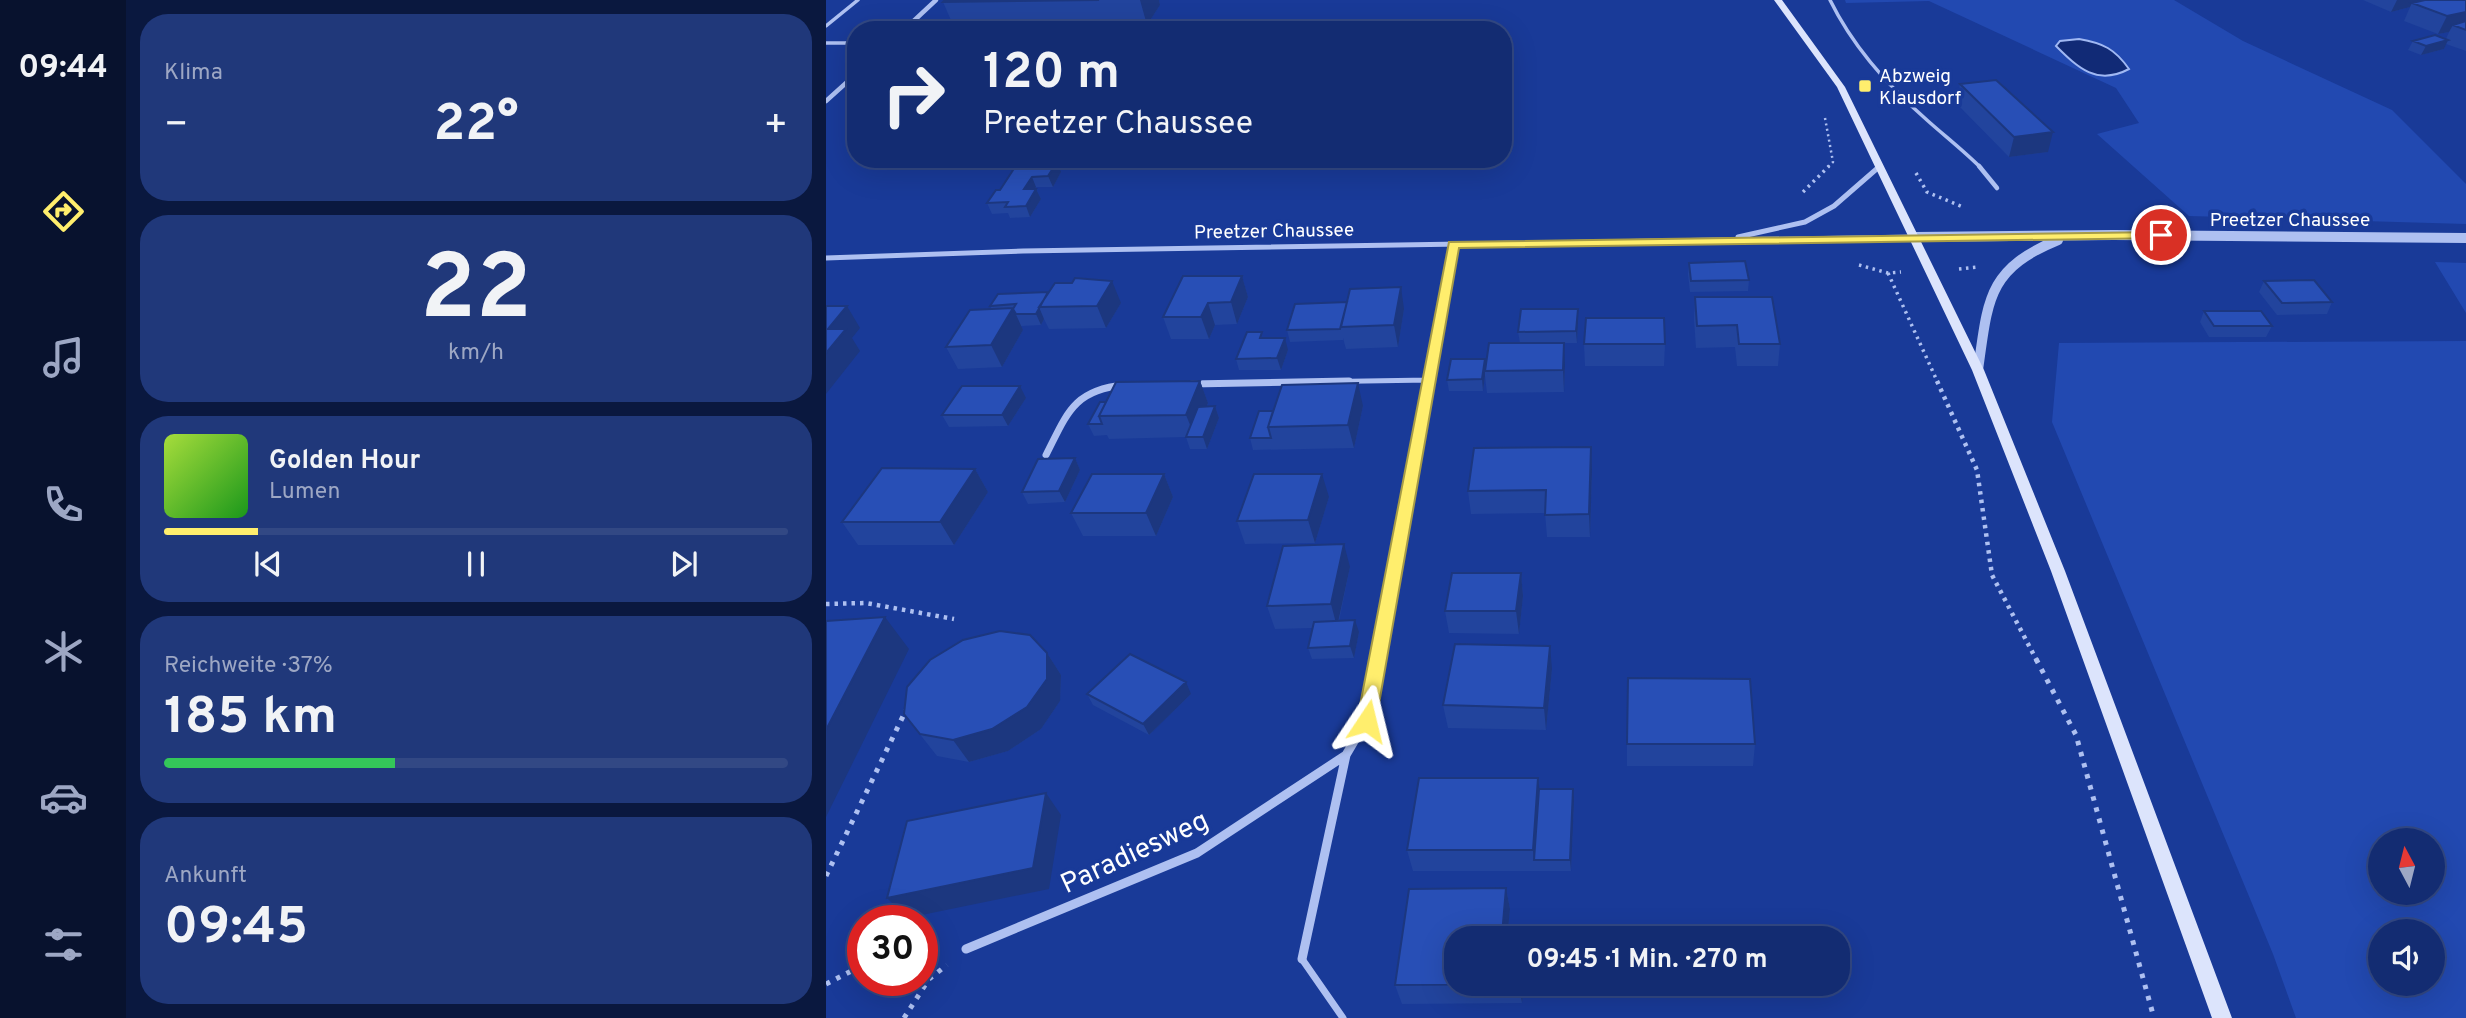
<!DOCTYPE html>
<html lang="de">
<meta charset="utf-8">
<style>
:root{--surface:#132c72;--page:#20387a;--text:#f1f3f6;--muted:#9da7c4;--line:#324884;--accent:#ffee6d}
body{margin:0;font-family:Overpass,sans-serif;background:var(--page);color:var(--text);height:100vh;display:flex;flex-direction:column;font-size:26px;white-space:nowrap}
*{box-sizing:border-box;margin:0}
p{font-size:23px;color:var(--muted)}
.icon{flex:none;width:38px;height:38px;fill:none;stroke:currentColor;stroke-width:2;stroke-linecap:round;stroke-linejoin:round}
.map{position:relative;flex:1;overflow:hidden}
.side{display:flex;flex-direction:column;gap:14px;padding:14px;background:#0a183f;width:700px}
.side>*{flex:none}
.guide{position:absolute;left:21px;top:21px;width:665px;height:147px;border-radius:28px;box-shadow:0 7px 28px #0002,0 0 0 2px var(--line);background:#132c72;color:var(--text);overflow:hidden}
.needle{width:46px;rotate:353deg}
.buttons{position:absolute;left:1542px;top:828px;display:grid;gap:14px}
.buttons a{display:grid;place-items:center;width:77px;height:77px;border-radius:50%;background:var(--surface);box-shadow:0 7px 28px #0002,0 0 0 2px var(--line);font-size:35px}
.speed{position:absolute;left:21px;top:905px;display:flex;gap:14px;font-size:35px;font-weight:700;text-align:center}
.speed>*{display:grid;place-content:center;width:91px;height:91px;border-radius:50%;background:var(--surface);box-shadow:0 7px 28px #0002,0 0 0 2px var(--line);line-height:1}
.speed .limit{border:10px solid #d22;background:#fff;color:#111}
.pin{position:absolute;display:grid;place-items:center;width:60px;height:60px;color:#fff;margin:-30px;border:4px solid #fff;border-radius:50%;box-shadow:0 2px 7px #0007}
.me{position:absolute;width:77px;margin:-38px;rotate:10deg;stroke-linejoin:round;filter:drop-shadow(0 0 5px #0008)}
.turn{display:flex;align-items:center;gap:24px;height:147px;padding:0 21px;font-size:32px}
.turn .icon{width:91px;height:91px;stroke-width:2.5}
.turn b{display:block;font-size:49px;line-height:60px}
.big{font-size:52px;font-weight:700;line-height:1.1}
.side .card{flex:1;display:flex;flex-direction:column;justify-content:center;gap:10px;min-width:0;padding:0 24px;border-radius:28px;background:var(--page)}
.side .dial{align-items:center;gap:0}
.dial b{font-size:91px;line-height:1}
.song{display:flex;align-items:center;gap:21px}
.cover{width:84px;height:84px;border-radius:10px;background:linear-gradient(135deg,hsl(80 70% 55%),hsl(120 70% 35%))}
.played{height:7px;border-radius:4px;background:linear-gradient(90deg,var(--accent) 15%,var(--line) 15%)}
.keys{display:flex;justify-content:space-around;direction:ltr}
.heat{display:flex;justify-content:space-between;align-items:center;font-size:38px;direction:ltr}
.charge{height:10px;border-radius:5px;background:linear-gradient(90deg,#34c759 37%,var(--line) 0)}
.trip{position:absolute;left:618px;top:926px;width:406px;height:70px;border-radius:28px;background:var(--surface);box-shadow:0 7px 28px #0002,0 0 0 2px var(--line);font-weight:700;line-height:70px;text-align:center}
main{display:flex;flex:1;min-height:0}
.tabs{display:flex;flex-direction:column;width:126px;justify-content:space-around;align-items:center;background:#08122e;color:var(--muted)}
.tabs .icon{width:49px;height:49px}
.tabs .selected{color:var(--accent)}
.tabs b{font-size:32px;color:var(--text)}
.map>svg:first-child{display:block}
.green{fill:#2249b1;fill-rule:evenodd}
.water{fill:#112a76;stroke:#a0b8f3;stroke-width:2}
.lines{fill:none;stroke-linecap:round;stroke-linejoin:round}
.path-far3{stroke:#aec0f1;stroke-width:2.5;stroke-dasharray:2 3.5;stroke-linecap:butt}
.path-far2{stroke:#aec0f1;stroke-width:3.5;stroke-dasharray:2.5 4.5;stroke-linecap:butt}
.path-far1{stroke:#aec0f1;stroke-width:4.5;stroke-dasharray:3.5 5;stroke-linecap:butt}
.path{stroke:#aec0f1;stroke-width:5;stroke-dasharray:4.5 7;stroke-linecap:butt}
.service-far2{stroke:#aec0f1;stroke-width:3.5}
.service-far1{stroke:#aec0f1;stroke-width:4.5}
.service{stroke:#aec0f1;stroke-width:7}
.minor-far3{stroke:#aec0f1;stroke-width:4.5}
.minor-far2{stroke:#aec0f1;stroke-width:5}
.minor-far1{stroke:#aec0f1;stroke-width:7}
.minor{stroke:#aec0f1;stroke-width:9}
.tertiary{stroke:#aec0f1;stroke-width:10}
.secondary{fill:#dce4fc;fill-rule:evenodd}
.wall{fill:#22449d}
.shaded-wall{fill:#1c377f}
.building{fill:#284fb6;stroke:#1c377f;stroke-width:2}
.route{fill:#ffee6d;stroke:#a69b47;stroke-width:2}
.poi-dot{fill:#ffee6d;stroke:#193a98;stroke-width:2.5}
.labels{text-anchor:middle;stroke-width:7;stroke-linejoin:round;paint-order:stroke}
.far-poi-label{font-size:19px;fill:#fff;stroke:#193a98;text-anchor:start}
.far-street-label{font-size:19px;fill:#fff;stroke:#193a98}
.near-street-label{font-size:28px;fill:#fff;stroke:#193a98}
</style>
<main>
<nav class="tabs">
<b>09:44</b>
<svg class="icon selected" aria-label="directions" viewBox="0 0 24 24"><path d="M12 3l9 9-9 9-9-9zM9 14v-3h6M13 9l2 2-2 2"/></svg>
<svg class="icon" aria-label="music" viewBox="0 0 24 24"><path d="M9 18V5l10-2v13"/><circle cx="6" cy="18" r="3"/><circle cx="16" cy="16" r="3"/></svg>
<svg class="icon" aria-label="phone" viewBox="0 0 24 24"><path d="M5 4h4l2 5-3 2q2 4 5 5l2-3 5 2v4C11 20 4 13 5 4z"/></svg>
<svg class="icon" aria-label="climate" viewBox="0 0 24 24"><path d="M12 3v18M4 7l16 10M4 17L20 7"/></svg>
<svg class="icon" aria-label="car" viewBox="0 0 24 24"><path d="M5 17H2v-5l4-1 3-4h7l3 4 3 1v5h-3M9 17h6M6 11h13"/><circle cx="7" cy="17" r="2"/><circle cx="17" cy="17" r="2"/></svg>
<svg class="icon" aria-label="filters" viewBox="0 0 24 24"><path d="M4 7h16M4 17h16"/><circle cx="9" cy="7" r="2"/><circle cx="15" cy="17" r="2"/></svg>
</nav>
<section class="side">
<div class="card"><p>Klima</p>
<div class="heat"><a>−</a><b class="big">22°</b><a>+</a></div>
</div>
<div class="card dial"><b>22</b><p>km/h</p></div>
<div class="card">
<div class="song"><i class="cover"></i><div><b>Golden Hour</b><p>Lumen</p></div></div>
<div class="played"></div>
<div class="keys"><svg class="icon" aria-label="previous" viewBox="0 0 24 24"><path d="M18 5L8 12l10 7zM5 5v14"/></svg><svg class="icon" aria-label="pause" viewBox="0 0 24 24"><path d="M8 5v14M16 5v14"/></svg><svg class="icon" aria-label="next" viewBox="0 0 24 24"><path d="M6 5l10 7-10 7zM19 5v14"/></svg></div>
</div>
<div class="card"><p>Reichweite · 37%</p><b class="big">185 km</b><div class="charge"></div></div>
<div class="card"><p>Ankunft</p><b class="big">09:45</b></div>
</section>
<div class="map">
<svg width="1640" height="1018" viewBox="0 0 1640 1018">
<rect width="100%" height="100%" fill="#193a98"/>
<!-- green -->
<path class="green" d="M1019,0H1348L1417,41L1566,110L1640,184V224L1363,216L1271,134L1313,123L1290,88L1103,1L1020,3Z
M1609,262L1640,263V313Z
M1640,341V1018H1470L1447,954L1226,422L1233,343ZM1554,840H1606V892H1554ZM1554,931H1606V984H1554Z"/>
<!-- water -->
<path class="water" d="M1253,39C1277,43 1289,49 1303,69C1271,86 1252,68 1230,46L1234,41Z"/>
<g class="lines">
<!-- path-far3 -->
<path class="path-far3" d="M999,118L1007,162L1001,168"/>
<!-- path-far2 -->
<path class="path-far2" d="M1090,173L1101,192L1137,207
M977,192L1003,166
M1033,265L1062,273L1075,272
M1133,269L1152,267
M1062,273L1112,383"/>
<!-- path-far1 -->
<path class="path-far1" d="M1111,381L1151,470L1166,575L1211,661
M0,604L40,603L128,619"/>
<!-- path -->
<path class="path" d="M1210,659L1250,735L1328,1018
M0,876L80,710
M96,955L115,952
M0,984L37,965
M78,1018L103,979L121,965"/>
<!-- service-far2 -->
<path class="service-far2" d="M1004,0C1027,47 1063,87 1102,121C1120,137 1138,151 1155,168
M0,26L32,0
M0,43H30"/>
<!-- service-far1 -->
<path class="service-far1" d="M1153,166L1171,188"/>
<!-- service -->
<path class="service" d="M476,959L517,1018"/>
<!-- minor-far3 -->
<path class="minor-far3" d="M78,30L110,0
M0,101L30,74
M1052,168L1054,166"/>
<!-- minor-far2 -->
<path class="minor-far2" d="M912,237L979,222L1008,206L1054,166
M0,258L197,251L1089,237
M419,383L603,380
M602,383L627,245"/>
<!-- minor-far1 -->
<path class="minor-far1" d="M366,384L523,381
M220,455C241,414 247,390 298,385
M551,661L602,381"/>
<!-- minor -->
<path class="minor" d="M140,949L371,853L520,755L540,721L551,659
M476,959L520,755"/>
<!-- tertiary -->
<path class="tertiary" d="M1089,237L1288,235L1640,238
M1152,370C1162,300 1161,269 1232,240"/>
<!-- secondary -->
<path class="secondary" d="M948,0H956L1019,87L1158,370L1239,571L1406,1018H1386L1225,571L1146,370L1011,87Z"/>
</g>
<!-- wall -->
<path class="wall" d="M119,0H333L334,5L321,25L128,27L117,2Z
M1537,0H1640V51L1620,44L1618,49L1595,55L1582,50L1587,41L1620,39L1623,32L1612,34L1578,21L1584,7L1565,12Z
M1134,84L1222,152L1183,157L1130,103Z
M191,164L235,172L227,187H210V189L215,199L204,217L184,218L182,213L166,214L161,203L174,190Z
M863,263L923,280L922,291L864,292L862,274Z
M416,276L422,297L411,324L389,325L383,339H345L337,317Z
M1438,281L1506,302L1501,314L1451,315L1433,292Z
M223,293L295,303L280,328L223,329L218,319L215,325L195,326L197,330L176,367L132,369L120,347L166,309L164,306Z
M869,297L954,344L952,366H911L909,347L870,348L868,319Z
M578,309L572,347L520,349L517,338V340L464,342L461,330Z
M1378,311L1446,326L1440,337H1383L1374,322Z
M752,320L751,343H694L692,332Z
M438,338L462,350L455,370H413L410,359Z
M758,344H839L838,366H759Z
M659,359V364L739,365L738,392L661,393L659,376L657,391H623L621,380Z
M374,381L382,403L381,406H389L393,418L381,449H364L360,437L283,439L281,435L268,436L262,424L280,402Z
M200,398L182,426L123,427L116,415Z
M537,406L528,448L427,450L424,438L447,411Z
M765,447L766,470L764,537H721L719,513L645,514L642,491Z
M249,458L254,470L239,502L202,504L196,492Z
M149,469L162,492L128,545H32L16,522Z
M338,474L347,497L330,536H257L245,513Z
M503,497L489,543L419,544L411,521Z
M524,567L513,621L533,632L528,658L486,659L482,648L486,628L449,629L441,606Z
M695,573L697,596L693,634L623,633L619,611Z
M221,653L235,675L234,701L215,729L182,751L143,762L111,756L78,714Z
M726,669L720,730L622,728L617,705Z
M261,694H365L323,735L267,705Z
M801,744H929L927,766H801Z
M712,778L713,789L748,801L745,871H587L581,850Z
M680,888L684,909L681,935H696L697,938H630V984H698L696,1003L576,1004L569,985L583,889Z"/>
<!-- shaded-wall -->
<path class="shaded-wall" d="M314,0H333L334,5L321,25Z
M1571,0H1602L1586,3L1584,7L1565,12Z
M1640,12V27L1627,25L1623,32L1612,34L1621,16Z
M261,22L263,30H255Z
M1622,40L1618,49L1595,55L1600,46Z
M1227,132L1222,152L1183,157L1188,137Z
M231,162L235,172L227,187L222,176Z
M206,177L210,187L203,200L198,189Z
M210,189L215,199L204,217L200,206Z
M416,276L422,297L411,324L405,302Z
M286,281L295,303L280,328L271,306Z
M575,287L578,309L572,347L568,325Z
M382,303L389,325L383,339L375,317Z
M21,306L34,328L26,338L34,351L0,394V353L2,329Z
M213,307L218,319L215,325L210,314Z
M187,308L197,330L176,367L165,345Z
M752,309V320L751,343L750,331Z
M459,338L462,350L455,370L451,358Z
M738,343L739,365L738,392L737,370Z
M659,359L660,371H659V376L657,391L656,379Z
M374,381L382,403L369,437L360,415Z
M532,383L537,406L528,448L522,425Z
M194,386L200,398L182,426L176,415Z
M389,406L393,418L381,449L377,437Z
M765,447L766,470L764,537L763,514Z
M249,458L254,470L239,502L233,491Z
M149,469L162,492L128,545L114,522Z
M338,474L347,497L330,536L320,513Z
M496,474L503,497L489,543L482,520Z
M518,544L524,567L511,627L505,604Z
M695,573L697,596L693,634L690,611Z
M59,617L83,649L0,817V730Z
M529,620L533,632L528,658L524,646Z
M724,646L726,669L720,730L718,708Z
M221,653L235,675L234,701L215,729L182,751L143,762L127,740Z
M360,682L365,694L323,735L317,724Z
M712,778L715,800L708,860L707,850Z
M747,789L748,801L745,871L744,860Z
M220,793L235,815L223,889L81,918L61,898Z
M680,888L684,909L681,938L676,935Z
M693,984H698L696,1003Z"/>
<!-- building -->
<path class="building" d="M119,0H273L117,2Z
M1599,0H1640V12L1621,16L1586,3Z
M1640,21V30L1627,25Z
M261,22L255,30H144L148,25Z
M1609,35L1622,40L1600,46L1587,41Z
M1170,80L1227,132L1188,137L1134,84Z
M231,162L222,176L206,177L198,189H210L200,206L179,207L182,202L161,203L170,190H174L191,164Z
M919,261L923,280L865,281L863,263Z
M357,276H416L405,302L382,303L375,317H337Z
M249,278L286,281L271,306L213,307L229,283H246Z
M1488,280L1506,302L1456,303L1438,281Z
M575,287L568,325L515,327L524,289Z
M222,292L210,314H190L187,309L190,304L164,306L172,294Z
M869,297H946L954,344H913L911,325L871,326Z
M521,302L514,329L461,330L469,304Z
M0,306H21L2,329H20L0,353Z
M187,308L165,345L120,347L144,310Z
M695,309H752L750,331L692,332Z
M1378,311H1435L1446,326H1388Z
M760,318H838L839,344H758Z
M421,332H436L434,338H459L451,358L410,359Z
M663,343H738L737,370L659,371Z
M625,359H659L656,379L621,380Z
M374,381L360,415L273,416L290,382Z
M532,383L522,425L442,427L456,385Z
M136,386H194L176,415H116Z
M274,402H280L273,416L276,424H262Z
M389,406L377,437H360L372,407Z
M433,411H447L442,427L445,438H424Z
M765,447L763,514L719,515L720,490L642,491L648,448Z
M249,458L233,491L196,492L212,459Z
M56,468L149,469L114,522H16Z
M266,474H338L320,513H245Z
M428,474H496L482,520L411,521Z
M518,544L505,604L441,606L457,546Z
M626,573H695L690,611H619Z
M59,617L0,730V621Z
M529,620L524,646L482,648L488,622Z
M174,631L204,635L221,653V679L201,707L166,729L127,740L94,734L78,714L81,687L104,660L137,640Z
M629,644L724,646L718,708L617,705Z
M304,654L360,682L317,724L261,694Z
M802,678L924,679L929,744H801Z
M593,778H712L707,850H581Z
M713,789H747L744,860H708Z
M220,793L207,868L61,898L81,821Z
M680,888L676,935H696V938H630V984H693L569,985L583,889Z"/>
<!-- route -->
<path class="route" d="M1335,232L1341,235L1339,238L633,248L550,721L547,726L541,729L534,726L531,721L623,242Z"/>
<!-- markers -->
<rect class="poi-dot" x="1032" y="79" width="14" height="14" rx="3.5"/>
<g class="labels">
<!-- far-poi labels -->
<g class="far-poi-label">
<text x="1053" y="82">Abzweig<tspan x="1053" dy="22">Klausdorf</tspan></text>
</g>
<!-- far-street labels -->
<g class="far-street-label">
<text x="1464" y="226">Preetzer Chaussee</text>
<text transform="translate(448 230) rotate(-1)" y="7">Preetzer Chaussee</text>
</g>
<!-- near-street labels -->
<g class="near-street-label">
<text transform="translate(308 851) rotate(-25)" y="10">Paradiesweg</text>
</g>
</g>
</svg>
<div class="buttons">
<a><svg class="needle" viewBox="-14 -14 28 28"><path d="M0-13l5 13h-10z" fill="#e53935"/><path d="M0 13l5-13h-10z" fill="#9da7c4"/></svg></a>
<a><svg class="icon" aria-label="sound" viewBox="0 0 24 24"><path d="M4 9h4l5-4v14l-5-4H4zM17 9q2 3 0 6"/></svg></a>
</div>
<div class="speed"><div class="limit">30</div></div>
<div class="pin" style="left:1335px;top:235px;background:#d93025"><svg class="icon" aria-label="arrive" viewBox="0 0 24 24"><path d="M6 21V4h12l-3 4 3 4H6"/></svg></div>
<svg class="me" style="left:541px;top:721px" viewBox="-20 -20 40 40"><path d="M0-17L14 15 0 8-14 15z" fill="#ffee6d" stroke="#fff" stroke-width="4"/></svg>
<div class="trip">09:45 · 1 Min. · 270 m</div>
<div class="guide">
<div class="turn"><svg class="icon" aria-label="right" viewBox="0 0 24 24"><path d="M7 20v-9h11M14 6l5 5-5 5"/></svg><div><b>120 m</b>Preetzer Chaussee</div></div>
</div>
</div>
</main>
